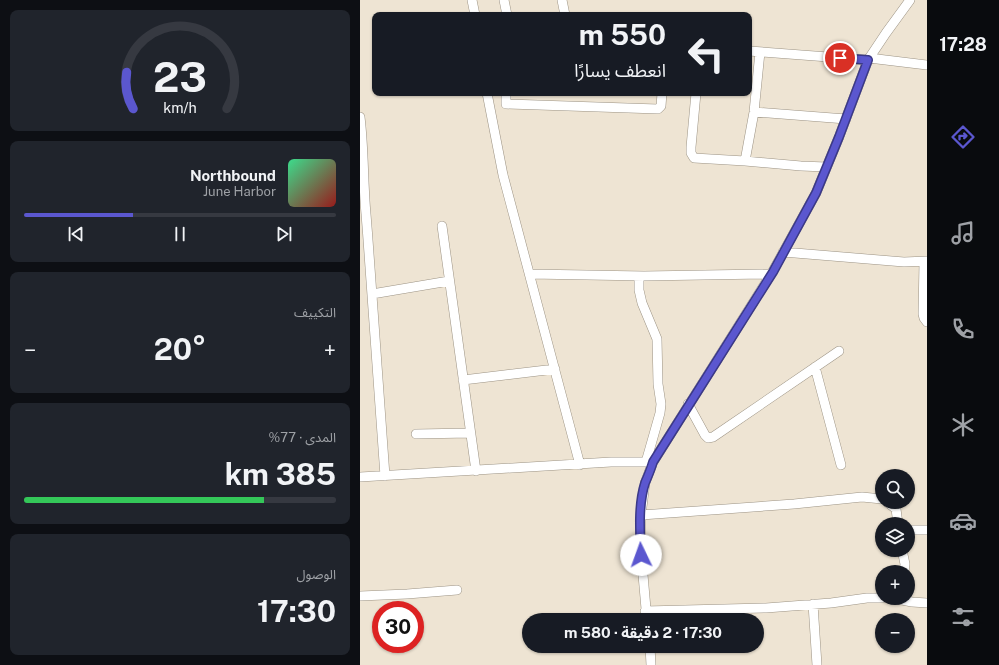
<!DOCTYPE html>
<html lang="ar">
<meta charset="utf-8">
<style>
:root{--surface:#171b24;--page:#20242c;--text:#f1f3f6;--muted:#9ea1a6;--line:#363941;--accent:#5b57cf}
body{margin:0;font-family:"Public Sans","Noto Sans Arabic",sans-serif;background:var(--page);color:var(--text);direction:rtl;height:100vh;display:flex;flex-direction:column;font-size:15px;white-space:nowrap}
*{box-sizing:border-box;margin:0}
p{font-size:13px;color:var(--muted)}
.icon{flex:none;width:22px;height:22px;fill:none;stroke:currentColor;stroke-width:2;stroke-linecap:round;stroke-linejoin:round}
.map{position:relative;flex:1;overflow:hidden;direction:ltr}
.panel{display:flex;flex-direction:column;gap:10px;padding:10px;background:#0d0f14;width:360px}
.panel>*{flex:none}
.guide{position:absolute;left:12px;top:12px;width:380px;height:84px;border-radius:8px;box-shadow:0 1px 3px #0004;direction:rtl;background:#171b24;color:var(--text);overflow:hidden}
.fabs{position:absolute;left:515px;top:469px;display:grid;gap:8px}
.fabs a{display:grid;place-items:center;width:40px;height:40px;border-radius:50%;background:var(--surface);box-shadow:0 1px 3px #0004;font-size:20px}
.speed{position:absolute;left:12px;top:601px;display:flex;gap:8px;font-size:20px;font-weight:700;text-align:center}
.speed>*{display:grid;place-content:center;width:52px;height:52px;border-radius:50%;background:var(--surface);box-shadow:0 1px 3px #0004;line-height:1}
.speed .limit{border:6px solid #d22;background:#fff;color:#111}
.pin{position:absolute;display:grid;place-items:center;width:34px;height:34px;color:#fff;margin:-17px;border:2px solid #fff;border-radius:50%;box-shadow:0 1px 4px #0007}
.me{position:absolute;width:44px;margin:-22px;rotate:357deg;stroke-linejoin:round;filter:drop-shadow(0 0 3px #0008)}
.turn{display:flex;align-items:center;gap:14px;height:84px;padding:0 20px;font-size:18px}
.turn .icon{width:52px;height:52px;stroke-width:2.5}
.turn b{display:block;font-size:28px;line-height:34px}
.big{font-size:30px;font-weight:700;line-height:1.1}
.panel .widget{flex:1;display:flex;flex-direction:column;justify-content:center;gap:6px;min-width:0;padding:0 14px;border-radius:8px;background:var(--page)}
.panel .dial{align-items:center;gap:0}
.dial svg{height:104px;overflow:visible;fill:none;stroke:var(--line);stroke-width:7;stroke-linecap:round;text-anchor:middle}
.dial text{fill:var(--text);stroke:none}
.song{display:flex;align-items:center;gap:12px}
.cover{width:48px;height:48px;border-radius:6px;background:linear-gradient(135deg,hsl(150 70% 55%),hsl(0 70% 35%))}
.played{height:4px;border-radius:2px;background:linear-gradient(90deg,var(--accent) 35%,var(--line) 35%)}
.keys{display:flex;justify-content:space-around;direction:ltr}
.heat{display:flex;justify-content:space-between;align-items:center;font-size:22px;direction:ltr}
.charge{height:6px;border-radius:3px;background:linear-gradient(90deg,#34c759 77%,var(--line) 0)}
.trip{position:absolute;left:162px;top:613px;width:242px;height:40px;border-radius:20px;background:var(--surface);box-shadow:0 1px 3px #0004;font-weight:700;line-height:40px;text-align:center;direction:rtl}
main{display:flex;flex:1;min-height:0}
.menu{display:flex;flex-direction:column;width:72px;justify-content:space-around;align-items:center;background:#090b0e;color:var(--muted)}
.menu .icon{width:28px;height:28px}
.menu .active{color:var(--accent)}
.menu b{font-size:18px;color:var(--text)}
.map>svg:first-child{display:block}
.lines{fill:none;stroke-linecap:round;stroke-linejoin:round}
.minor-casing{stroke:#9c9384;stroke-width:10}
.minor{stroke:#fff;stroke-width:9}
.route-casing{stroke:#3b3987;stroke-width:10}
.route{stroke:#5b57cf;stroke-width:7}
</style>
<main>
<nav class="menu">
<b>17:28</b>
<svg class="icon active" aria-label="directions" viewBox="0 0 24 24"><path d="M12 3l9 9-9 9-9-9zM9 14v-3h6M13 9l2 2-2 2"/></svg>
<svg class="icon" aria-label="music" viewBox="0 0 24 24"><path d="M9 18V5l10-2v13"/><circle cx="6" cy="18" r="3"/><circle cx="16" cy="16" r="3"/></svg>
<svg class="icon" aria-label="phone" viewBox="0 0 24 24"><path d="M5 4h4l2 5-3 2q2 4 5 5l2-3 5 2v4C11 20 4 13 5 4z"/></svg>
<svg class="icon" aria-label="climate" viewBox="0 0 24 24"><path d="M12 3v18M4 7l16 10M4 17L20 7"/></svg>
<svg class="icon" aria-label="car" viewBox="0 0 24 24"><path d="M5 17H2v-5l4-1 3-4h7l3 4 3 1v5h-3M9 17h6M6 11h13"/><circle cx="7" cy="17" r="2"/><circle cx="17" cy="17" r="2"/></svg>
<svg class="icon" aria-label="filters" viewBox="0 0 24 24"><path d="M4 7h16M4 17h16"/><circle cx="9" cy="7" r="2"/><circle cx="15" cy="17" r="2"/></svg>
</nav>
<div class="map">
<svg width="567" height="665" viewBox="0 0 567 665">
<rect width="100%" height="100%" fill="#eee4d3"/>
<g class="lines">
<defs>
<path id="minor" d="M112,0L115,15
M144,0L147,15
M202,0L205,15
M389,51L508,60
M509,58L567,65
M127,93L143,175L220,465
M336,93L331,147V153L334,158L385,161L441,166L466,167
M146,94V104L298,109L301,106L302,93
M394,112L486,119
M0,117C4,149 3,182 6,214C13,301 19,388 25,476
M385,161L394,112L400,52
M82,226L116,471
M423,252L544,262L567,261
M564,262L563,314L564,318L567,322
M170,274L284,276L411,274
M279,276V290L282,303L297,339L298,384L301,404L300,413L286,462
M12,294L89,281
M455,367L481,465
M103,380L195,369
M328,404L345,435L348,438L353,437L479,351
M56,434L110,433
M0,477L251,462H293
M527,502L536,509L538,524
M281,515L434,504L502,497L522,499
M548,530H567
M542,550L545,564L544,572
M0,596L47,594L97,590
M532,598L552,602L567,603
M453,604L457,665
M285,611L406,608L471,603L507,598H522
M287,620L280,541L281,515L285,483L293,462L413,271L456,193L479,137L508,60L526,33L550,0
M290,646L291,665"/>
</defs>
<!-- minor casing -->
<use href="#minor" class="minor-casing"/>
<!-- minor -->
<use href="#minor" class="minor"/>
</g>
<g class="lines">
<defs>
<path id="route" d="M281,555C280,532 278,505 285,483C288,476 291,469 293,462L413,272L456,193L479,137L508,60L480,58"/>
</defs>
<!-- route casing -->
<use href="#route" class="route-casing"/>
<!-- route -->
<use href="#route" class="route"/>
</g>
</svg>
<div class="fabs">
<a><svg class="icon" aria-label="search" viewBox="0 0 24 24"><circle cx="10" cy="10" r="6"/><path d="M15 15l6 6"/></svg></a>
<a><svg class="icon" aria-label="layers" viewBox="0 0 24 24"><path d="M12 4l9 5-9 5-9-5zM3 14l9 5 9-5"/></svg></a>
<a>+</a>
<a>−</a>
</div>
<div class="speed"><div class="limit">30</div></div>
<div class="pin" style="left:480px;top:58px;background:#d93025"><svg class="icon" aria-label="arrive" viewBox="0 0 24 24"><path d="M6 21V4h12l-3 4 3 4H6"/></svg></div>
<svg class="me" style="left:281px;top:555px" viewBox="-20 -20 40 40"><circle r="19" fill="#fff"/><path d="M0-13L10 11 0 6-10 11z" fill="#5b57cf"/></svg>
<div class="trip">17:30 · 2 دقيقة · 580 m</div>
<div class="guide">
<div class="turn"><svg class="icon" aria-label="left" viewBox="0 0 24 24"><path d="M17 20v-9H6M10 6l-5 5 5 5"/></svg><div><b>550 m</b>انعطف يسارًا</div></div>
</div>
</div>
<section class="panel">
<div class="widget dial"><svg viewBox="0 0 100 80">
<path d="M14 69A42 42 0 1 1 86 69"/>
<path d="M14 69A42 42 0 0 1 9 41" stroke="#5b57cf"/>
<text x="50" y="56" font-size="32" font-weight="700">23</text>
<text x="50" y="72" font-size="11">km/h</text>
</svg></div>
<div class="widget">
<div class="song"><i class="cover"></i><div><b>Northbound</b><p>June Harbor</p></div></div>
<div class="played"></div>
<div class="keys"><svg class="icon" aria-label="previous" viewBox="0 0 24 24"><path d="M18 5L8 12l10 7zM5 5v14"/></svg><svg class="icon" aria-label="pause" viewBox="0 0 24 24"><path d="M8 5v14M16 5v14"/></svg><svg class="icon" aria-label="next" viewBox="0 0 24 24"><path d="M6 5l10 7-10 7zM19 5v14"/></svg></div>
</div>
<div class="widget"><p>التكييف</p>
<div class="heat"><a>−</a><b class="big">20°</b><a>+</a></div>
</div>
<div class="widget"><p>المدى · 77%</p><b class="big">385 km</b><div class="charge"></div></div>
<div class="widget"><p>الوصول</p><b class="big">17:30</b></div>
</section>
</main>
